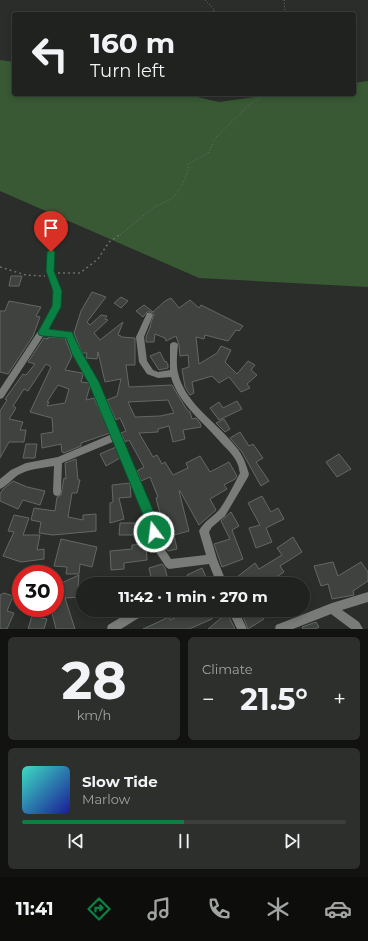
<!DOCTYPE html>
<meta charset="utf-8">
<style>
:root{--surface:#20221f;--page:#2d2f2c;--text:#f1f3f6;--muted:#a2a4a4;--line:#3d3f3d;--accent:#0b8043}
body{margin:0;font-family:Montserrat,sans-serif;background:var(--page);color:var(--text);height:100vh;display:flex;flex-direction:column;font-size:15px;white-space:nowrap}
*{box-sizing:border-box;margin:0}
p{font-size:13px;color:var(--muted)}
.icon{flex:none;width:22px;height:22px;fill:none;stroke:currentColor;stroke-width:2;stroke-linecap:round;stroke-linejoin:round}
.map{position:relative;height:629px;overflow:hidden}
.sheet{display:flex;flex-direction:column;gap:8px;padding:8px;background:#121311;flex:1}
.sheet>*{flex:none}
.banner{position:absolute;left:12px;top:12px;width:344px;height:84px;border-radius:4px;box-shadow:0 2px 6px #0003,0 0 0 1px var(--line);background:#20221f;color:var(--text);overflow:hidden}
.speed{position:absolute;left:12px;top:565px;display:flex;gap:8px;font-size:20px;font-weight:700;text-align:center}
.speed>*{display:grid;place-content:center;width:52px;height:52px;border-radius:50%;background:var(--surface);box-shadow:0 2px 6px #0003,0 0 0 1px var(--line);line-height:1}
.speed .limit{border:6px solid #d22;background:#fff;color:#111}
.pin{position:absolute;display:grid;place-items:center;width:34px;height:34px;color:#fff;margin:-41px -17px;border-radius:50% 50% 50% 0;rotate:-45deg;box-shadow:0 0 4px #0007}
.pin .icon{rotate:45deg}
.me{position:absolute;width:44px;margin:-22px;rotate:345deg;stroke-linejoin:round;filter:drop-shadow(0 0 3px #0008)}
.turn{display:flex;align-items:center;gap:14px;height:84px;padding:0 12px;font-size:18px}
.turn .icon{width:52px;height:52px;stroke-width:2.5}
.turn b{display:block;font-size:28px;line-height:34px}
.big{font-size:30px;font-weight:700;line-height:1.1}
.sheet .widget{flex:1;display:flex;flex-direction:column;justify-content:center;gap:6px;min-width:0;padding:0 14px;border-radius:6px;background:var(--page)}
.sheet .dial{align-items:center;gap:0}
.dial b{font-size:52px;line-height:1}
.song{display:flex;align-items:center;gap:12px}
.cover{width:48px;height:48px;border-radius:6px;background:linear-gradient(135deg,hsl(170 70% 55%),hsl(240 70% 35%))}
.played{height:4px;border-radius:2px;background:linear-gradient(90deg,var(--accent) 50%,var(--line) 50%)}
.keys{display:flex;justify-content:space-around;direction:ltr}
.heat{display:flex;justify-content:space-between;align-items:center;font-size:22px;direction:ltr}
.sheet .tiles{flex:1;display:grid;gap:8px;grid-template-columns:1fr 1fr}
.widget:last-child{grid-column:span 2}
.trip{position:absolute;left:76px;top:577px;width:234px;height:40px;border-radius:20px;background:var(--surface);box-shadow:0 2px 6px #0003,0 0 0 1px var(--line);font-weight:700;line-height:40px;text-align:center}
.dock{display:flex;height:64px;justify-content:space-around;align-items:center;background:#0d0e0c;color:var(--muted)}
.dock .icon{width:28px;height:28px}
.dock .current{color:var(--accent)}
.dock b{font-size:18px;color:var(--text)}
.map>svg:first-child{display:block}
.green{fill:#385934}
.building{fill:#3f423e;stroke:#646864;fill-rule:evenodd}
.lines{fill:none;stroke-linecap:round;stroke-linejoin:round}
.path-far1{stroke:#6b6e6a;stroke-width:1;stroke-dasharray:1 2;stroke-linecap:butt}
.path{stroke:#6b6e6a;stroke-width:1.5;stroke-dasharray:2 3;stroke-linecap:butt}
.minor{fill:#797b79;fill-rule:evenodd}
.route{fill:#0b8043;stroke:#07532c}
</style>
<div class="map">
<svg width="368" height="629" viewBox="0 0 368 629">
<rect width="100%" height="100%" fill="#2a2d29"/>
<!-- green -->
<path class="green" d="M0,60L14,62V94H184L219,102L275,94H354V83L368,81V287L199,278L0,191Z"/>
<!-- building -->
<path class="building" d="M11,276H22L19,286H9Z
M92,292L106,297L87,322L90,325L101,315L107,316L105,319L108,320L94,333L100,340L123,322L118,335L121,336V337L135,338V365H126L129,387L172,385L187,410L190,412L192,419L196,418L200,423L201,427L183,430L185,439L173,442L169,426L158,429V432L139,433L153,457L157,455L162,464L165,462L173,475L188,468L186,463L200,456L210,472L229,462L237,476L235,479L224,485L227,489L210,499L216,510L199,525L180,491H179L189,531L174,535L177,549L168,551L164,546L162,536H160L159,523L162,522L156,498L158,497L150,477L141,481L137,471L144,467L129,440L125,442L121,433L126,431L120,418L116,420L107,400L117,396L121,379L105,382L98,352L97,359L86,358L87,353H82L74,333L81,311ZM168,400L174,413L160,416L135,417L128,402Z
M121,297L128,301L121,308L114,303Z
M171,298L179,308L190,300L199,308L201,305L243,326L239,331L236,330L228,341L205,335L204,339L196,337L199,364L217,353L221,346L231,350L225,362L237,374L248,361L255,365L251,370L257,375L247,384L250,388L241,392L229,377L219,383L212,376L192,382L194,393L190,395L185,387L182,369L189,367L188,355L180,356L179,345L176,336L166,341L165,338L155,334L154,342H146V337L150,327H151L150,326L154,314L151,312H147L143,317L136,311L144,305L153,312L165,301Z
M9,301L41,307L36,316L40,317L33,336L8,374L0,372V311H5Z
M48,337L65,338L72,356L65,370L82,373L83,375L81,382L89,383L90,386L86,400L94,398L110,433L81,443V446L64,453L62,452L61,444L42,448L41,434L53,432L52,418L30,412L51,367L46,364L28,391L24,389L13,406L16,408L9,419L23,422L20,430H26L24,442H9L0,458V411L7,400L5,399L23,374L26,375L35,364L28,362L44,338L48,339ZM58,385L69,389L65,403L47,406L49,402H47Z
M160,352L165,362L166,361L168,365V368L159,370L150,356Z
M237,401L242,409L219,420L210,408L219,402L223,408Z
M224,419L230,429L225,432L216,423Z
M240,432L249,446L253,444L263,458L256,462L269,481L261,486L242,452L230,438Z
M26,444H37L35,458H23Z
M116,447L120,458L106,466L100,454Z
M339,454L351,469L337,477L326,462Z
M76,459L78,480H80L77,493H72L68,517L83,520V515L96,514V531L53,535L39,533L41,522L31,520L34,508L55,511L57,497L61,495L64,478L66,479L65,463Z
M13,481L27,487L45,491L40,505L23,500L18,509L0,501V494L3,489Z
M130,483L131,497L119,498L124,519L110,523V503L113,502L112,485Z
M262,496L271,512L278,508L284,519L266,528L272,542L256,548L249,528L260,525L248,503Z
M231,512L239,526L232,530L243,559L222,567L214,544L230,539L221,521Z
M14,515L29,518L23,535H40L37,550L44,549V559L21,562L3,556L14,532L8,531Z
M120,523H135V535H119Z
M293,537L302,552L280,566L284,572L266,584H228L255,563L259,569L282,555L277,548Z
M61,539L97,547L92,567L80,564L79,574H66L67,567L54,566Z
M146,544L147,560L124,563V569L111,570L110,551L132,549V545Z
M333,562L338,576L361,562L368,572V581L353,591L354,595L332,599L328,584L321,586L314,566Z
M162,564L165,568L168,580L152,584H135L151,577L149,568Z
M202,568L209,584H190L187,575Z
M79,575L78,587H83V597L65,598L75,629H56L52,613L55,612V586Z
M4,593L13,596L7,611L14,613L7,629H0V595Z
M193,610H210L212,619L189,629H143L169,617L170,620Z
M247,610H259L264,619L248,629L242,614Z
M227,613L235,629H208Z
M32,616L47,619L44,629H28Z
M316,622L319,627L315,629H303L302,627Z"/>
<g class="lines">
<!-- path-far1 -->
<path class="path-far1" d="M205,0L215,10L206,14
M284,0L285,12L287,14
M120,235L154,207L173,198L182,185L188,171V164L208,153L216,137L250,104L267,94"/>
<!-- path -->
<path class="path" d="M0,267L26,275L45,276
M58,273H80L98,259L109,242L121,234"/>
<!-- minor -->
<path class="minor" d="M49,250H53L54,252L53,271L61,291L60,307L47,329L72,332L78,350L98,382L157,522L159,541L171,559L206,555L199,531C204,521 212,518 219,510C226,501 234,484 240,473C239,471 239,467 238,465C235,457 229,451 223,445C205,423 179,405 171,377L158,378L147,374L139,362L136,337L147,313H151L153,315L144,337L147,361L153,370L158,372L170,370V345L171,343L174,342L177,343L178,345C177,354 176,364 178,373C185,404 217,422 236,447C243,455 246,464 249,474L248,477L225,516L212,527L209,532L217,559L227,584H217L209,564L169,569L166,567L150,543L147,522L115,441L62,463L61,492L60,495L57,496L54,495L53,492L54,466C41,468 29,469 18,475C12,479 7,486 0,489V479L11,470L26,463L58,457L112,434L91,384L72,353L66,337L44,335L3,398L0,399V389L54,307L55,291L47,271Z
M368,592V602L342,610L359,622L363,629H351L331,614L293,629H275L276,625L332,603Z
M133,610H150L149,614L137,619L121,629H107L108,625Z
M228,610H238L247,629H237Z"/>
</g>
<!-- route -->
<path class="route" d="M51,249L55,252L54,271L62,291L61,307L49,329L72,332L80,349L99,382L158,522L160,532L158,537L154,538L149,537L146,522L89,384L72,354L66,338L42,336L39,335L38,332L52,306L53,291L46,271L47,252Z"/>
</svg>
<div class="speed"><div class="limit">30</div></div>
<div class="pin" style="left:51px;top:252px;background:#d93025"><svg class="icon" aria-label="arrive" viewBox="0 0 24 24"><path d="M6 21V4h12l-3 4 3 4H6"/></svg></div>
<svg class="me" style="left:154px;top:532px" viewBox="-20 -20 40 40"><circle r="17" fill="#0b8043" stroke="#fff" stroke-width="3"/><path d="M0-11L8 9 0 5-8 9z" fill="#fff"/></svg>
<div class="trip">11:42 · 1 min · 270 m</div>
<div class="banner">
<div class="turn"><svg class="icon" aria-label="left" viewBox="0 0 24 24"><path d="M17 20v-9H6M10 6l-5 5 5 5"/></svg><div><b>160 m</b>Turn left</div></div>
</div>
</div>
<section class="sheet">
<div class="tiles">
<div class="widget dial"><b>28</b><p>km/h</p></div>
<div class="widget"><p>Climate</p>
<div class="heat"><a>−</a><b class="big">21.5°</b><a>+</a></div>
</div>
<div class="widget">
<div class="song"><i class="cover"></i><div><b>Slow Tide</b><p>Marlow</p></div></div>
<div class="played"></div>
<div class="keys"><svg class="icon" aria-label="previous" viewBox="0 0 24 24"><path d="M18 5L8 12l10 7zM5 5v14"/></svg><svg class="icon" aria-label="pause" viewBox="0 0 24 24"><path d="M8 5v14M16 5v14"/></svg><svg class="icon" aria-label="next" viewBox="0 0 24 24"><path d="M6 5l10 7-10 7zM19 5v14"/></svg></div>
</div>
</div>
</section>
<nav class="dock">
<b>11:41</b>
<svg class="icon current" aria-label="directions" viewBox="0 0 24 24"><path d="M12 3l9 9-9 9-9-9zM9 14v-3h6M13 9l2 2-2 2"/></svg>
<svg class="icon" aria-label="music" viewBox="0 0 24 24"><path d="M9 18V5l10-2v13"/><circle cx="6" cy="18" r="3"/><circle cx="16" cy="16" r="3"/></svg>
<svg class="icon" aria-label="phone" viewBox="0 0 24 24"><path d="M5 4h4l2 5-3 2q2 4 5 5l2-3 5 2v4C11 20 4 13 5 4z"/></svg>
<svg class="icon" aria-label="climate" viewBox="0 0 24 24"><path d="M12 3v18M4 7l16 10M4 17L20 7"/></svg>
<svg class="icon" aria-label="car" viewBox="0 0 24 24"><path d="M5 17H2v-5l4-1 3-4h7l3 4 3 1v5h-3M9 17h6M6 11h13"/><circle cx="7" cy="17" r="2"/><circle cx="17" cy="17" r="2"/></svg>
</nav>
